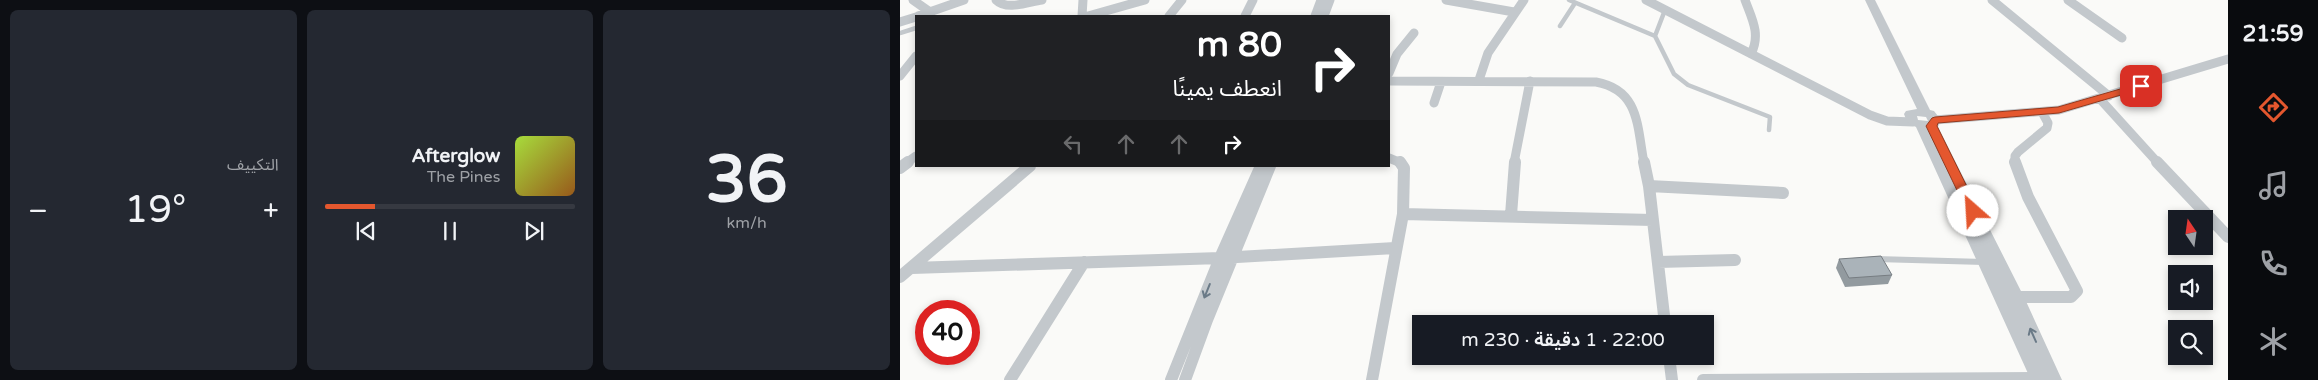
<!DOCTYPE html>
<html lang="ar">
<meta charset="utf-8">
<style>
:root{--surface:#171b24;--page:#242831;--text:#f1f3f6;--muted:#9ea1a6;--line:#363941;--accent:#e4572e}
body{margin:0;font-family:"Varela Round","Noto Sans Arabic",sans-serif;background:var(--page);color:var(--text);direction:rtl;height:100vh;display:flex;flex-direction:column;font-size:19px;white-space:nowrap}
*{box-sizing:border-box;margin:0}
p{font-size:16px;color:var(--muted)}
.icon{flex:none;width:28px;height:28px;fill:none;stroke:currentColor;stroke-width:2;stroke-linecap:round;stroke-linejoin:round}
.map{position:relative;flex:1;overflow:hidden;direction:ltr}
.panel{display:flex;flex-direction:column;gap:10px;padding:10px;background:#0d0f14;width:900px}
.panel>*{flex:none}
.guide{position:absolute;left:15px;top:15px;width:475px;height:152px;border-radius:0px;box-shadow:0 2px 8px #0003;direction:rtl;background:#202124;color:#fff;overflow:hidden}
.needle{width:32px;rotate:347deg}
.fabs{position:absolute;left:1268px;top:210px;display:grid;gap:10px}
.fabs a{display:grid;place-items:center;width:45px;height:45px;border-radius:0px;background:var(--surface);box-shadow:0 2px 8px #0003;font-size:25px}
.speed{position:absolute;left:15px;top:300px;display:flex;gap:10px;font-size:25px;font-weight:700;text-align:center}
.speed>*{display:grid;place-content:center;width:65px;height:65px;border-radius:50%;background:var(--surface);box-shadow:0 2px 8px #0003;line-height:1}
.speed .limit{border:8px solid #d22;background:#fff;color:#111}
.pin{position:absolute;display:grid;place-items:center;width:42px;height:42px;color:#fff;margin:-21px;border-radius:10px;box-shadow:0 2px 8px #0006}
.me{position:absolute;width:55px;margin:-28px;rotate:334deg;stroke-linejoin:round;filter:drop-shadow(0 0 4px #0008)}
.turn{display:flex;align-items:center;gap:18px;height:105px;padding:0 25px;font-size:22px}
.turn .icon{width:65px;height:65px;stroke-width:2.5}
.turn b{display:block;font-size:35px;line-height:42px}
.lanes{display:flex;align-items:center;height:48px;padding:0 25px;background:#0003;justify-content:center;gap:25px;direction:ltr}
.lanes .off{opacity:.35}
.big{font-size:38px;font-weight:600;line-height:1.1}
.panel .card{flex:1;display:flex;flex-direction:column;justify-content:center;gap:8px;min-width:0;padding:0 18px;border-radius:8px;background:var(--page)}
.panel .dial{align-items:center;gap:0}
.dial b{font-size:65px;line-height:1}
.song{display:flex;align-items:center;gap:15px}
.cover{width:60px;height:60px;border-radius:8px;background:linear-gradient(135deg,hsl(80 70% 55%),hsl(30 70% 35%))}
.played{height:5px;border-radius:2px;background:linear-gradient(90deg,var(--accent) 20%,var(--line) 20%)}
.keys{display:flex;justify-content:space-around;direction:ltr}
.heat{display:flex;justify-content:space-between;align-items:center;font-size:28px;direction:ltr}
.panel .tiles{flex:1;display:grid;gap:10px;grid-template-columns:repeat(3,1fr)}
.trip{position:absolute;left:512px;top:315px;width:302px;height:50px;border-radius:0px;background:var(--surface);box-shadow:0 2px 8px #0003;font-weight:600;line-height:50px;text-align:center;direction:rtl}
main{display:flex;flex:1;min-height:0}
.tabs{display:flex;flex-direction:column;width:90px;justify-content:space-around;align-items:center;background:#090b0e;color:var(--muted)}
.tabs .icon{width:35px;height:35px}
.tabs .on{color:var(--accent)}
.tabs b{font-size:22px;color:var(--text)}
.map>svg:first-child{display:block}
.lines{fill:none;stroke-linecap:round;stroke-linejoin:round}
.service-far1{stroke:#c3c8cc;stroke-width:4.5}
.service{stroke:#c3c8cc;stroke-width:6}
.minor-far1{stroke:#c3c8cc;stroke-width:9}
.minor{stroke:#c3c8cc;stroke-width:12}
.tertiary{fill:#c3c8cc;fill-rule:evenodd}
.wall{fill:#929a9f}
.building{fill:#aab3b9;stroke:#777d82}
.oneway{stroke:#6a7a87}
.route{fill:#e4572e;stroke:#94391e}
</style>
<main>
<nav class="tabs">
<b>21:59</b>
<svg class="icon on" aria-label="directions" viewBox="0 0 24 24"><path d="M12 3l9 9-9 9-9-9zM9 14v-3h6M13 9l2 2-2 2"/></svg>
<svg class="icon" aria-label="music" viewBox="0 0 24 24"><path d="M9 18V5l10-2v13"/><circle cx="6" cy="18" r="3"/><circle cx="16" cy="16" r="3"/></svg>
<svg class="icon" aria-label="phone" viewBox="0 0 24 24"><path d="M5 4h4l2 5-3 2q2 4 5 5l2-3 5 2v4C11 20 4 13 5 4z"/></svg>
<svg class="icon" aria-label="climate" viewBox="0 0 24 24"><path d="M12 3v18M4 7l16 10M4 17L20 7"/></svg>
</nav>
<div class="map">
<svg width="1328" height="380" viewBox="0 0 1328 380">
<rect width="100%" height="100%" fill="#fafaf8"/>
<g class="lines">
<!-- service-far1 -->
<path class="service-far1" d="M669,0L755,36
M765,10L755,36L774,74L788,85L870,117L869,130
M660,26L675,3
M0,33L16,28"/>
<!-- service -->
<path class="service" d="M976,259L1084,262"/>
<!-- minor-far1 -->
<path class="minor-far1" d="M13,0L30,12
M96,0C107,11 128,2 142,0
M546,0L614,12
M746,0L970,115L987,121L1013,122
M845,0C852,19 861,34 851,54
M1092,0L1209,96
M1168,0L1222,38
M18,16L64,0
M182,16L183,0
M188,16L245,0
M269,16L282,0
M345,16L353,0
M415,16L421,0
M424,16L430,0
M0,22L16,17
M489,73L497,54L514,33
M0,76L16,56
M579,80L588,53L624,0
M489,81L696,82C740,90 737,127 744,163
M1200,99L1258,163
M534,103L541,82
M1035,120L1159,110L1328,59
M489,158L501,163
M6,163L16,156
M614,163L630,81
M1115,163V156L1118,152L1147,128L1148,123L1142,112"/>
<!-- minor -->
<path class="minor" d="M744,162L749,186L765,324
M1115,162L1128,197L1177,291L1171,297H1116
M1257,162L1328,237
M0,168L8,162
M749,186L883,193
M503,214L753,220
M611,215L615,162
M758,262L835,260
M12,268L320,258L495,248
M0,277L130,166
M769,356L772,380
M110,380L184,262
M271,380L320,258L361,166
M285,380L307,320L370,166
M472,380L503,214L504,168L500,162
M803,380L1145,378"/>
<!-- tertiary -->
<path class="tertiary" d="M965,0H975L1030,110L1034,111L1041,120L1038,127L1124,297L1162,380H1131L1016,127L1007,122L1004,114L1006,111L1017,109ZM1017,116L1026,117L1028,121L1018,120Z"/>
</g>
<!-- wall -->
<path class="wall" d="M939,259L992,275L988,284L945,287L936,268Z"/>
<!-- building -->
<path class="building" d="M981,256L992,275L949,278L939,259Z"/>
<!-- one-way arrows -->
<defs><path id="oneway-shaft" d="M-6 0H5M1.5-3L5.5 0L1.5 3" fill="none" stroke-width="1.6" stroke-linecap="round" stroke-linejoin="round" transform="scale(1.25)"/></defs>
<g class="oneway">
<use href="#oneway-shaft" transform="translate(307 291) rotate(112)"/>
<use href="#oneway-shaft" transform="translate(1133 335) rotate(-114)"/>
</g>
<!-- route -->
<path class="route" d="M1241,83L1245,84V88L1159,113L1038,123L1037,126L1079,211L1073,215L1067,211L1026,126L1032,118L1035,117L1158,107Z"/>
</svg>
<div class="fabs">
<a><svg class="needle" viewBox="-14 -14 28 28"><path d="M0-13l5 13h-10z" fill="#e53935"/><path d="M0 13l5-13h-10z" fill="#9ea1a6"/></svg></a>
<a><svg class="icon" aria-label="sound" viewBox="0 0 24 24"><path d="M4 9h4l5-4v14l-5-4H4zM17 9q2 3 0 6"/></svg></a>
<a><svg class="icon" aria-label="search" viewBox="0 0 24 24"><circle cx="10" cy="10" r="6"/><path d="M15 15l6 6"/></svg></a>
</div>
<div class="speed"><div class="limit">40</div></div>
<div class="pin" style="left:1241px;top:86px;background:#d93025"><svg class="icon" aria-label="arrive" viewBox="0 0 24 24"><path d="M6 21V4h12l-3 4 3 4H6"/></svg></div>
<svg class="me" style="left:1073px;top:211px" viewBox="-20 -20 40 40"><circle r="19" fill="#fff"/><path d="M0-13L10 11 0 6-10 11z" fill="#e4572e"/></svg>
<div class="trip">22:00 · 1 دقيقة · 230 m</div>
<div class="guide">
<div class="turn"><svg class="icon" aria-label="right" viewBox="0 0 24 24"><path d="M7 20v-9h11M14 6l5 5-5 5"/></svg><div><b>80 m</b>انعطف يمينًا</div></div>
<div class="lanes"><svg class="icon off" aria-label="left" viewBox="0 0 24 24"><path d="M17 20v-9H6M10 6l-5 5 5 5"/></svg><svg class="icon off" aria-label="ahead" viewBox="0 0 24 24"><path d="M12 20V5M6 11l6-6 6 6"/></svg><svg class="icon off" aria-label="ahead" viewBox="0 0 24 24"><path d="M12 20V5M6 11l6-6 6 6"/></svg><svg class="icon" aria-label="right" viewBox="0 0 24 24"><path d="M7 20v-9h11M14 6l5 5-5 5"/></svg></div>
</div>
</div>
<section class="panel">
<div class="tiles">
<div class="card dial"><b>36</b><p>km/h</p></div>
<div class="card">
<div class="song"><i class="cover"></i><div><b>Afterglow</b><p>The Pines</p></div></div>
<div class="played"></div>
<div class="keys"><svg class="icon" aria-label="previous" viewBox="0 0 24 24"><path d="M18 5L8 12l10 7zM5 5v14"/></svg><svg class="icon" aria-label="pause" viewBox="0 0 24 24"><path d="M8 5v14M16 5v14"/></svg><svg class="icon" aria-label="next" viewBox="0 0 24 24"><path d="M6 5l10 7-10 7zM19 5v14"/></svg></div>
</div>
<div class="card"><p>التكييف</p>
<div class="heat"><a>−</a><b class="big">19°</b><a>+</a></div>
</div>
</div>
</section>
</main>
